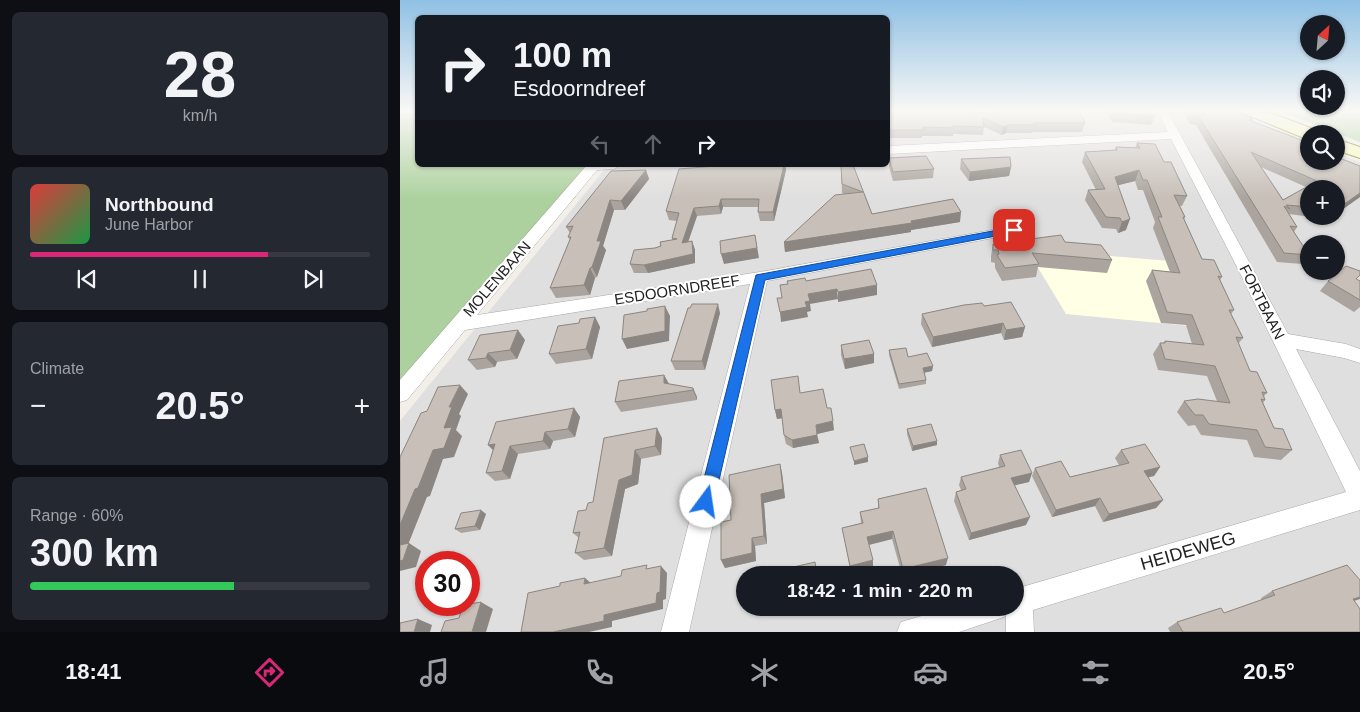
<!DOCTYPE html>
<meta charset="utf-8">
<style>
:root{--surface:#171b24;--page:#242831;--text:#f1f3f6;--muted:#9ea1a6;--line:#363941;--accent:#db2777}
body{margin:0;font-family:Arial,sans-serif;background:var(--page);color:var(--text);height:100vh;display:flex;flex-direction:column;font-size:19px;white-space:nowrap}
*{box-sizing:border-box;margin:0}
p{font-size:16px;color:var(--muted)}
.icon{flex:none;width:28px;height:28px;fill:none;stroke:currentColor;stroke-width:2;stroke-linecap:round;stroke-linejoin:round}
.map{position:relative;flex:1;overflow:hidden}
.details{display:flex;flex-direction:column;gap:12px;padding:12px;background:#0d0f14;width:400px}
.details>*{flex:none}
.hud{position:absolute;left:15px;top:15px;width:475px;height:152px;border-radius:8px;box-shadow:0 1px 4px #0004;background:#171b24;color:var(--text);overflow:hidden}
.needle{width:32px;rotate:26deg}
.buttons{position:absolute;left:900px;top:15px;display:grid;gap:10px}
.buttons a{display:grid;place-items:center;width:45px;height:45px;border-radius:50%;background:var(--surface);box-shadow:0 1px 4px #0004;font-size:25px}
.speed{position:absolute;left:15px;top:551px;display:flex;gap:10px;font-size:25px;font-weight:700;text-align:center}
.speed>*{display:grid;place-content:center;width:65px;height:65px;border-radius:50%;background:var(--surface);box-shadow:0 1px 4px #0004;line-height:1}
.speed .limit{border:8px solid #d22;background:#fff;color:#111}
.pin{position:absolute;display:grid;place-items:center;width:42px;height:42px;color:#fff;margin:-21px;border-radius:10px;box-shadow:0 2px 8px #0006}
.me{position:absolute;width:55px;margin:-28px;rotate:14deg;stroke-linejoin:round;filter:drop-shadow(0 0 4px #0008)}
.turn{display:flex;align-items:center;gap:18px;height:105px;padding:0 15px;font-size:22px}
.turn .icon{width:65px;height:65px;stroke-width:2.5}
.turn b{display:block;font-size:35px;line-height:42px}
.lanes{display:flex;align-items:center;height:48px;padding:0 15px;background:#0003;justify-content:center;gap:25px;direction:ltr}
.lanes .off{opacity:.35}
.big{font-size:38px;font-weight:800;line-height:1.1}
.details .widget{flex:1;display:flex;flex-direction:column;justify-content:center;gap:8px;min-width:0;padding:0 18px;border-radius:8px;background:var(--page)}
.details .dial{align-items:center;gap:0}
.dial b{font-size:65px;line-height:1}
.song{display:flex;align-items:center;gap:15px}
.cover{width:60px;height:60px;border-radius:8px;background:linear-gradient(135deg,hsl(0 70% 55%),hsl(140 70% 35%))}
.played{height:5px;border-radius:2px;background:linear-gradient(90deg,var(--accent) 70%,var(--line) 70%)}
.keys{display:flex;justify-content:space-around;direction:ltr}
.heat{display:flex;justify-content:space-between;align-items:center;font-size:28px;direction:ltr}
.charge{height:8px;border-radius:4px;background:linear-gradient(90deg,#34c759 60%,var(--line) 0)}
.trip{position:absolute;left:336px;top:566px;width:288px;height:50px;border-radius:25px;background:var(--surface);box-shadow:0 1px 4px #0004;font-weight:800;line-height:50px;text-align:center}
.dock{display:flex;height:80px;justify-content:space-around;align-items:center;background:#090b0e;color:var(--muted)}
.dock .icon{width:35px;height:35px}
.dock .active{color:var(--accent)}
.dock b{font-size:22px;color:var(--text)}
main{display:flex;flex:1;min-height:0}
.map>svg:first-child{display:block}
.residential{fill:#e0dfdf;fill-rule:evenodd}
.education{fill:#ffffe5}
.forest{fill:#add19e}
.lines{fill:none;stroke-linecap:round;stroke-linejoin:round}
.street-casing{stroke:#a9a9a9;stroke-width:1}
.secondary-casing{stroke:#707d05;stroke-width:2}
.street{fill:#fff;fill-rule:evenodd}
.secondary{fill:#f7fabf;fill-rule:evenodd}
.wall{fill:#aba49e;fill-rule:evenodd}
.shaded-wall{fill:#8b8681}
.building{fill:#c7bfb8;stroke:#8b8681;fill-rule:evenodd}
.route{fill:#1a73e8;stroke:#114b97}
.labels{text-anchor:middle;stroke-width:4;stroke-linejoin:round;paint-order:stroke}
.street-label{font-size:15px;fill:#222;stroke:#fff}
.near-street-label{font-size:18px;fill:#222;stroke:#fff}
</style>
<main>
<section class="details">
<div class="widget dial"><b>28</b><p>km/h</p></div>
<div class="widget">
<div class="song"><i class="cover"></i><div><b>Northbound</b><p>June Harbor</p></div></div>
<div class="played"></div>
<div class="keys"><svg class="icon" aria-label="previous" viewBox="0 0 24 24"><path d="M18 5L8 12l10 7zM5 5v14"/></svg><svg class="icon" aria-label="pause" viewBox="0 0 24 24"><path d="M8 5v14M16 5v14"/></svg><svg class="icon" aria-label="next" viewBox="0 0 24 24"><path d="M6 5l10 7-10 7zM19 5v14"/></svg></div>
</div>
<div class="widget"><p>Climate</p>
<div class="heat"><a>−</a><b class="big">20.5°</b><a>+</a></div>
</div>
<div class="widget"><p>Range · 60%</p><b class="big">300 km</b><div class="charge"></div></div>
</section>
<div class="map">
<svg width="960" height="632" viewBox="0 0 960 632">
<rect width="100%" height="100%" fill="#f2efe9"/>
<!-- residential -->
<path class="residential" d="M488,110H829L909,142V161H936V153L960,162V632H0V421L208,165H488ZM909,189H936V216H909ZM909,244H936V271H909ZM26,562H69V605H26ZM345,575H615V608H345Z"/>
<!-- education -->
<path class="education" d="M631,236L640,250L805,264L832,330L666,314L620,238Z"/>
<!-- forest -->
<path class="forest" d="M0,110H17L18,165H191L0,394Z
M876,110H960V142Z"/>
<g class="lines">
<defs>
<path id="street" d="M757,110H767L888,334L946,344L960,349V363L944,358L896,349L960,471V510L633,610L634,632H606V614L604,617L559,632H497L501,622L549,608H615V589L946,492L837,267L771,139L488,154V146L768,132Z
M187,165H220L214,169L197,170L77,315L360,272L614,226L619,227L621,230L619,233L614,234L367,281L289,632H261L350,284L65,330L7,400L0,402V380Z"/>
<path id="secondary" d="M841,110H863L916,130L918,134H909V139L904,138L843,113Z
M936,139L960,147V158L936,150Z"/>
</defs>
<!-- street casing -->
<use href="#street" class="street-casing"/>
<!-- secondary casing -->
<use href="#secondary" class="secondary-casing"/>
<!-- street -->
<use href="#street" class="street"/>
<!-- secondary -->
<use href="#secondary" class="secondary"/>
</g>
<!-- wall -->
<path class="wall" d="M596,110H679L685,123L682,132H633L632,133H606L602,135L584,127L583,135L553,134V136H522V138H488V111L596,113Z
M704,110H751L755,116L751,125L712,122Z
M782,110H833L853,118L852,121L943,155L941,158L960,166V197L936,214L909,189V216H933L922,225L911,217L889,214L897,227L894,232L909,256L902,264L877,262L796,125L790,124ZM861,167L906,187L883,200Z
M737,143L764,162L787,196L782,206H780L785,217L784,219L802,259L822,277L820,280L834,310L831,314L843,338L838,344L850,371L867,393L864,396L865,400L863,403L874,428L892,450L881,460L854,457L847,440L801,435L795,425L788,426L777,412L784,401H817L807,376L758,370L753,354L760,343H763L765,341L792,344L786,325L761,323L746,281L752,270L770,272L753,228L755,222L743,190H738L735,181L718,185L726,230L718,233L716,229L702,228L685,200L688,190H696L682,162L685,152L715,150L716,147L735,148Z
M489,158L534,169L533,178L493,181L489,167Z
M561,159L611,167L609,176L569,181L560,169Z
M328,165H385L386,170L374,221H360L358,212L359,207H323L321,214L297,216L288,242L292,241L295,250V263L248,273H234L230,264L255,248L272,240V238L277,221L269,220L266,211Z
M441,165H453L472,214L560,222L511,230V232L385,252L384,242L444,194L442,193Z
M246,170L249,179L225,210H214L203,246L206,250L197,277L195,278L190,295L156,298L150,288L170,240L168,237L170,233L166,227Z
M665,242L712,260L707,273L638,267L636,277L602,281L595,268V263L591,262V256L593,244Z
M957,280L960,281V307L954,312L920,291L928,281Z
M584,306L625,327L622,337L604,340L601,333L532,347L521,324L522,314Z
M290,308L320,313L305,370H275L271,361Z
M195,317L200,327L192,359L156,364L149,354L179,323Z
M125,340L117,359L97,362L95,367L77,370L68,360Z
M441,345L474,354V363L445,369L441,355Z
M489,350L533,366L532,371L524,373L526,380V384L499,389L489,355Z
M264,375L269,384L293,388L297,397V400L221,412L215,402Z
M399,385L400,393L427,408L434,430L417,434L419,443L393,448L386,444L384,435L382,418L377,419L375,410Z
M174,408L180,417L175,437L153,441L150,449L118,454L110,479L95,481L86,473L93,450L88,445Z
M507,429L537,445L512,451L507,434Z
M204,438H262L261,455L241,459L238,484L225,489L212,556L184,560L175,553L179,538L173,533L193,502Z
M721,450L760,467L754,476L747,477L763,500L756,508L703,522L695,506L652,517L632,476L635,468L670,477L719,465L715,458Z
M600,455L632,473L629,482L615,485L626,525L569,540L554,501L556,492L561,490L559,485L561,477L599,467L598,463Z
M382,473L385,498L364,503L367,544L355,546L356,561L325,568L321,560Z
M478,499L546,565L508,575H502L492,539L469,545L473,567L451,573L442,528L461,523L460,512L478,508Z
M86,514L80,530L61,533L55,529Z
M872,591L954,601L960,632H770L768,628L777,622L824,613L862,600L861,598Z"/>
<!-- shaded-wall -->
<path class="shaded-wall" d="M608,125L606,133L602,135L603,127Z
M384,165H385L386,170L374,221L373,212Z
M611,167L609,176L569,181L570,172Z
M246,170L249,179L225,210L221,201Z
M739,170L735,181L711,187L715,177Z
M960,193V197L936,214V210Z
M321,199L323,207L321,214L319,206Z
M210,200L214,210L203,246L206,250L197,277L192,267L197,241Z
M294,208L297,216L285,251L282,243Z
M561,212L560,222L511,230V232L385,252L384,242Z
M928,216H933L922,225Z
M730,219L726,230L718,233L722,222Z
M355,235L359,258L324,264L321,254Z
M292,241L295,250V263L248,273L244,265Z
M190,268L195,278L190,295L184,285Z
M477,285V295L438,302V292Z
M437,289L438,299L410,304L411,311L407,312L408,317L381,322L380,312L405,302L408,294Z
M318,304L320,313L305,370L302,361Z
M265,306L270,316L269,341L227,349L222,339Z
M195,317L200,327L192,359L186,349Z
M603,323L601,333L532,347L533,337Z
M625,327L622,337L604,340L606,330Z
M118,330L125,340L117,359L110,350Z
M88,353L97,362L95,367L86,358Z
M474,354V363L445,369L444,359Z
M533,366L532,371L522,373L523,368Z
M264,375L269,384L264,383Z
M60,385L68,394L59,414L61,416L56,430L62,436L54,457L43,459L30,496L27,497L4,555L0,553V525L15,489L33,450L49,407Z
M293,388L297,397V400L293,390Z
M174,408L180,417L175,437L168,429Z
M381,409L383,418L377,419L375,410Z
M433,421L434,430L417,434L416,425Z
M257,428L262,438L261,455L255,446Z
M145,432L153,441L150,449L143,441Z
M417,435L419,443L393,448L392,440Z
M537,441V445L512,451L513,446Z
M95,444L96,453L88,445Z
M110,446L118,454L110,479L102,471Z
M235,450L241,459L238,484L225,489L212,556L204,548L219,480Z
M468,457V462L454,465V461Z
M380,464L382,473L385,498L364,503L367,544L364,536L361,494Z
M760,467L754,476L737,480L744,471Z
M632,473L629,482L608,487L611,478Z
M700,498L695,506L652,517L656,510Z
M763,500L756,508L703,522L709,514Z
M81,510L86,514L80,530L75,526Z
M630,517L626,525L569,540L571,533Z
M493,531L492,539L468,545L467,537Z
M352,538L355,546L356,561L325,568L321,560Z
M9,543L21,551L16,567L0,571V561Z
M548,558L546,565L508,575H502L503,569Z
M473,560V567L451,573L450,566Z
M261,566L267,573L266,599L263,600V609L212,621V627L189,632H153L204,615L257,593Z
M185,578L193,585L184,584Z
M960,597V599L939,606L953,599Z
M81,602L93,609L86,632H72Z
M18,619L32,625L30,632H14Z"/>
<!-- building -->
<path class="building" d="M507,110H567L568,112L599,113L598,110H679L685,123H634V125H608L603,127L583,118L584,127L553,126L554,128L523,127V130H488V111Z
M712,110H751L755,116L715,114Z
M790,110H833L853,118L849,120L909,143V161H936V153L943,155L939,158L960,166V193L936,210V189H909V207L886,205L890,209L884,206L897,227L890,226L909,255L884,253L799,117L794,116ZM851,152L917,181L883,200Z
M737,143L755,144L764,162H771L787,196L774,195L785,217H783L802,259L814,260L822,277L818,276L834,310H829L843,338L836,337L850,371L857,372L867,393L862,392L865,400L861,399L874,428L883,429L892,450L865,447L857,430L809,424L803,415H795L784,401L798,399L830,403L815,366L765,359L760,343H765V341L804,345L792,315L767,312L752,270L780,273L758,217H762L747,180H743L739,170L715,177L730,219L722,222L720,218L706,217L688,190L705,189L685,152L717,150L716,147L740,148Z
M526,156L534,169L493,172L489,158Z
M610,157L611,167L570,172L561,159Z
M328,165H384L373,212H358L359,199H321L319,206L294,208L282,243L292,241L293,254L244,265L230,264L234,250L255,248L261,246L260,242L277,239L272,238L279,213L266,211L279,169Z
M441,165H453L472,214L553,199L561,212L511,221L512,223L384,242L435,195L463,192L442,184Z
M246,170L221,201L210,200L197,241H201L192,267L190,268L184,285L150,288L171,237H168L173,226L166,227L211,171Z
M355,235L357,248L321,254L320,241Z
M661,235L665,242L701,245L712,260L632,253L639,264L605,268L597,255L599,254L598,250H593V244Z
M946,266L960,271V275L956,279L960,281V300L928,281Z
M471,269L477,285L438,292L437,289L408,294L410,301L405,302L407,307L380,312L377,298H382L380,285L388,284L387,281L405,278L406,281Z
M611,302L625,327L606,330L603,323L533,337L522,314L564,305L582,303L584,306Z
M292,304H318L302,361H271L288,308H290Z
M265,306V331L222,339L224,315L247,311V309Z
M195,317L186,349L149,354L158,326L179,323L180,319Z
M118,330L110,350L88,353L86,358L68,360L80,335Z
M469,340L474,354L444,359L441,345Z
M506,348L508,357L527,353L533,366L523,368L526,380L499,384L489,350Z
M264,375V383L293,388V390L215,402L219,381Z
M398,376L400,393L423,389L427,408H431L433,421L416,425L417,435L392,440L384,435L381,409L375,410L371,380Z
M60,385L49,407H52L44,428L52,427L44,448L33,450L18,488L15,489L0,525V457L21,413L27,411L38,387Z
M174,408L168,429L145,432L143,441L110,446L102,471L86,473L95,444L88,445L96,422Z
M531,424L537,441L513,446L507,429Z
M257,428L255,446L235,450L232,475L219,480L204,548L175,553L180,532L173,533L178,511L186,510L188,503L193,502L204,438Z
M464,444L468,457L454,461L450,447Z
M745,444L760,467L744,471L763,500L709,514L700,498L656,510L635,468L661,461L670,477L729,463L721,450Z
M621,450L632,473L611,478L630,517L571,533L556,492L566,489L561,477L605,466L600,455Z
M380,464L383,489L361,494L364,536L352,538V553L321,560V522L331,520L329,475Z
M526,488L548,558L503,569L493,531L467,537L473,560L450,566L442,528L463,523L460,512L479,508L478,499Z
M81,510L75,526L55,529L61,513Z
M9,543L3,560L0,561V545Z
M415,562L417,575H368V573Z
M247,565L246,569L261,566L260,592L257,593L256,603L204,615V621L153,632H121L128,593L160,586V583L185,578L184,584L221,576L222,570Z
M947,565L960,580V597L953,599L960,609V632H783L777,622L821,608L824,613L875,595L872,591Z
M81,602L72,632H41L45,621L59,618L63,605H69V604Z
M18,619L14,632H0V623Z"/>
<!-- sky -->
<linearGradient id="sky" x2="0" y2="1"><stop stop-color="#8fc0e4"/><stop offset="0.56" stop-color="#f9f8f5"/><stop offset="1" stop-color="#f9f8f5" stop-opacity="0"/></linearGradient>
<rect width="960" height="198" fill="url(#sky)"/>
<!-- route -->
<path class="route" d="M614,227L618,230L617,232L365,280L314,502L311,507L306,509L301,507L298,502L356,275Z"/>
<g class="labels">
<!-- street labels -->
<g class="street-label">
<text transform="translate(97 279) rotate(-49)" y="5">MOLENBAAN</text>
<text transform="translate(277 290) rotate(-9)" y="5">ESDOORNDREEF</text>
<text transform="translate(862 302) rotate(63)" y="5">FORTBAAN</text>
</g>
<!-- near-street labels -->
<g class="near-street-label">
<text transform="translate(788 551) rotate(-16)" y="6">HEIDEWEG</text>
</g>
</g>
</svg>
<div class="buttons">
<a><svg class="needle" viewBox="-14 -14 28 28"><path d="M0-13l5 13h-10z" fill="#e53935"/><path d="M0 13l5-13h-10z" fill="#9ea1a6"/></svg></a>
<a><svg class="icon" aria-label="sound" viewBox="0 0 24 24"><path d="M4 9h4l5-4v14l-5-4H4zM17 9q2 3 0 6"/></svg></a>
<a><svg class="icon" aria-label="search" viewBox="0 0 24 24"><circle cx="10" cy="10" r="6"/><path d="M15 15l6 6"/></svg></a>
<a>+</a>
<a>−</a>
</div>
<div class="speed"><div class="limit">30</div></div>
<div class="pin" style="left:614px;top:230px;background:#d93025"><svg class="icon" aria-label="arrive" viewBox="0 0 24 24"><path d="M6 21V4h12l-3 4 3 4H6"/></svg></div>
<svg class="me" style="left:306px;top:502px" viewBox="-20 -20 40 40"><circle r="19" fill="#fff"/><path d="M0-13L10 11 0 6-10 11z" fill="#1a73e8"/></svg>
<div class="trip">18:42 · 1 min · 220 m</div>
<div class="hud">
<div class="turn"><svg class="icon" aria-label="right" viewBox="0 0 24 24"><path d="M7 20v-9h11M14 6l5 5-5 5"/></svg><div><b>100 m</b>Esdoorndreef</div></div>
<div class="lanes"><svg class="icon off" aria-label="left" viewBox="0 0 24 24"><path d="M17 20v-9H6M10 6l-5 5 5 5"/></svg><svg class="icon off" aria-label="ahead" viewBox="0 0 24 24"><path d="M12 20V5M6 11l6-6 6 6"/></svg><svg class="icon" aria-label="right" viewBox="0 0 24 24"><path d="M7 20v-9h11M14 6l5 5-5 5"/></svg></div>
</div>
</div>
</main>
<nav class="dock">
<b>18:41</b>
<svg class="icon active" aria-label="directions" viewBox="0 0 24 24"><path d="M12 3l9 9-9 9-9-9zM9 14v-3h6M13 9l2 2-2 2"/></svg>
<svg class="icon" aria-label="music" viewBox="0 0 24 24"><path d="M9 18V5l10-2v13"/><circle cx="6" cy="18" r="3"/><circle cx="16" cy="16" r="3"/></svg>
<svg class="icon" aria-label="phone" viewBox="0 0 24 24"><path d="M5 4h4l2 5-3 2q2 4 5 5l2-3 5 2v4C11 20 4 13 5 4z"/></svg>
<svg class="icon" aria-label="climate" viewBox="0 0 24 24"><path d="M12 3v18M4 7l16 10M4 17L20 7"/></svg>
<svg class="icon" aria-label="car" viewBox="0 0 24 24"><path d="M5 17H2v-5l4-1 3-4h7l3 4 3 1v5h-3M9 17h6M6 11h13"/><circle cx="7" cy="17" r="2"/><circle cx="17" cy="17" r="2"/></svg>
<svg class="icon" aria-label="filters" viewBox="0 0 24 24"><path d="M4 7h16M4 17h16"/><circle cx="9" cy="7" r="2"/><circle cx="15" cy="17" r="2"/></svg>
<b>20.5°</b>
</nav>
